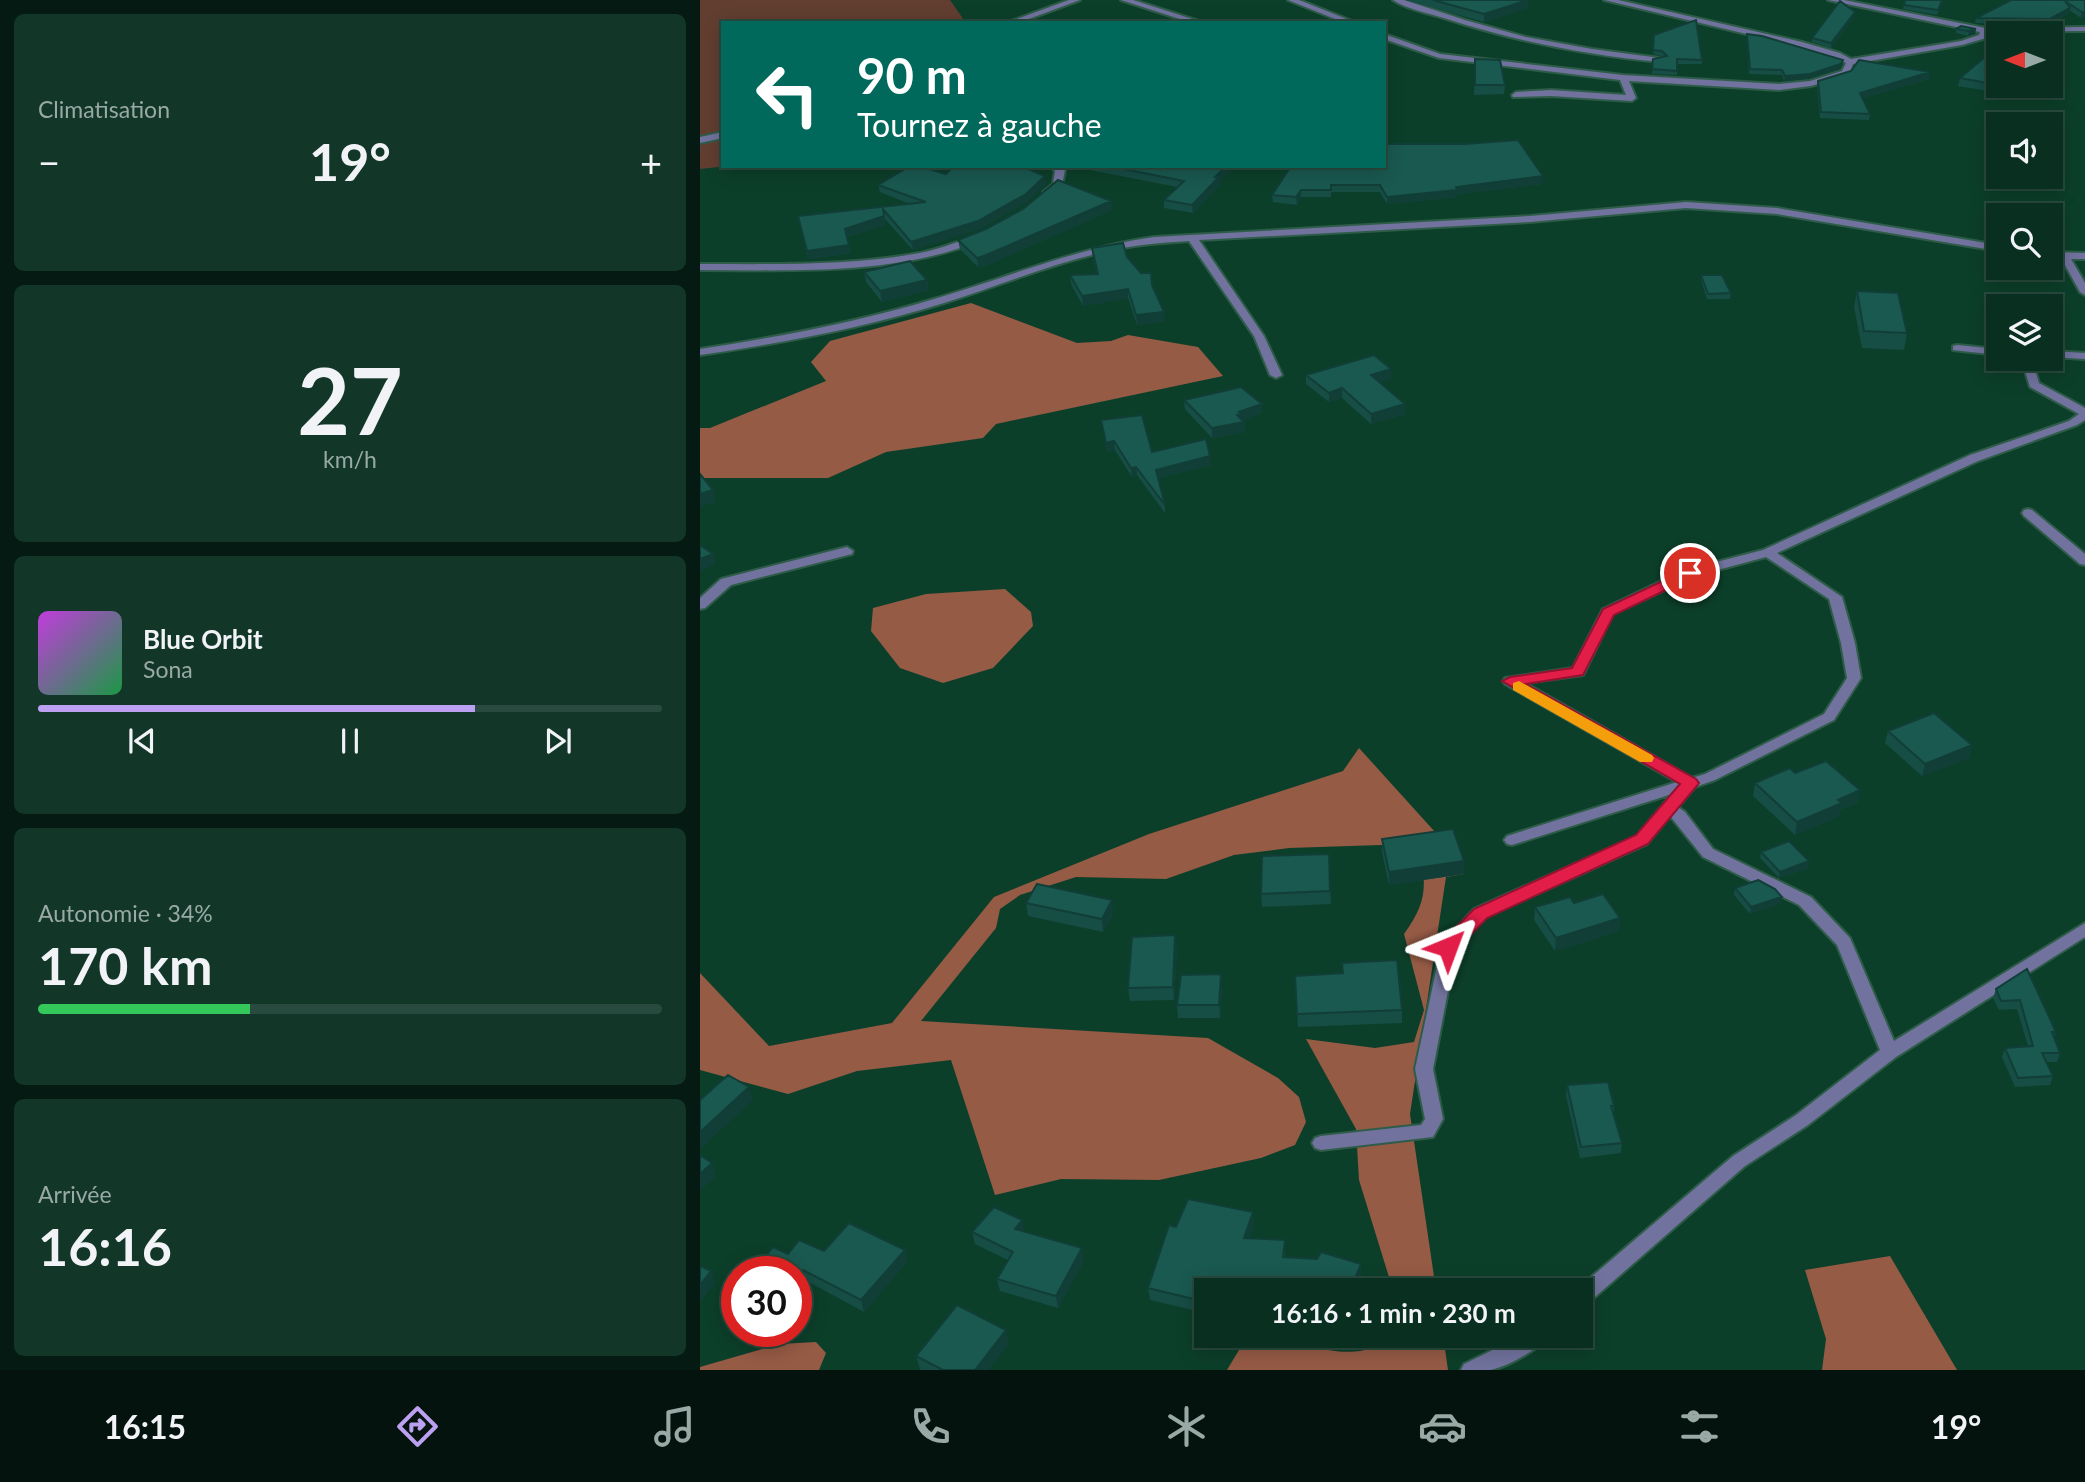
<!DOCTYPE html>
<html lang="fr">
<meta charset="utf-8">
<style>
:root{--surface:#092f20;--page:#123729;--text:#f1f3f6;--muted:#99a9a5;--line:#294a3e;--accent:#bca0f2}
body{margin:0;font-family:Lato,sans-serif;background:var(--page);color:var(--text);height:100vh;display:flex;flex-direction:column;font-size:26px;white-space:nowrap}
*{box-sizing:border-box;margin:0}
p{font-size:23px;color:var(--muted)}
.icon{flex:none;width:38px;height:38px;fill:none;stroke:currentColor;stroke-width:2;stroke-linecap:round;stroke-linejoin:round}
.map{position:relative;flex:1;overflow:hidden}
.details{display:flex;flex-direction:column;gap:14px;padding:14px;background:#051a12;width:700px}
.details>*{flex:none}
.guide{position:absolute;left:21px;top:21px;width:665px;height:147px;border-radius:0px;box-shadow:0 4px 18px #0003,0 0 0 2px var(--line);background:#00695c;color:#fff;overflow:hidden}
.needle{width:46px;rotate:270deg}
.controls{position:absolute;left:1286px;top:21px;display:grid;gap:14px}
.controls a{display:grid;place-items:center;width:77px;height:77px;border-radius:0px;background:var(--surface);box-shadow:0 4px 18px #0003,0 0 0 2px var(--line);font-size:35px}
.speed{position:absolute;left:21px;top:1256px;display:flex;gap:14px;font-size:35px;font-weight:700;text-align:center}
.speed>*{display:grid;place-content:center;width:91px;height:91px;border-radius:50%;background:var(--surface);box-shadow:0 4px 18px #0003,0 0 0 2px var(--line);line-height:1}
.speed .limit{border:10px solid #d22;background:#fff;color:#111}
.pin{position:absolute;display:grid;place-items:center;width:60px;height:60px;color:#fff;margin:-30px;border:4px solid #fff;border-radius:50%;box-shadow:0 2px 7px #0007}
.me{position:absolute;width:77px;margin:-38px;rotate:44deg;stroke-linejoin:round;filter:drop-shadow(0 0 5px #0008)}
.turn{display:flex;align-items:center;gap:24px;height:147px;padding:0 21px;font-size:32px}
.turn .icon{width:91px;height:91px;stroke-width:2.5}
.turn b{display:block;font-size:49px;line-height:60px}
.big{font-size:52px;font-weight:700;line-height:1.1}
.details .card{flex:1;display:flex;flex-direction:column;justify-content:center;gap:10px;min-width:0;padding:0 24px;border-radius:10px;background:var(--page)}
.details .dial{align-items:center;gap:0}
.dial b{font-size:91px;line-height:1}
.song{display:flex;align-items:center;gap:21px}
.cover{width:84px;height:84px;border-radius:10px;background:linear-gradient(135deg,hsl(290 70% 55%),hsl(140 70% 35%))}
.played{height:7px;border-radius:4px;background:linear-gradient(90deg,var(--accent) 70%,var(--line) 70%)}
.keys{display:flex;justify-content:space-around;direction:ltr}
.heat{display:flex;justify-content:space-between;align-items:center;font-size:38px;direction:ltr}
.charge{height:10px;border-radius:5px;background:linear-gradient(90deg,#34c759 34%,var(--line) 0)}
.trip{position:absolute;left:494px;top:1278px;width:399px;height:70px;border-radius:0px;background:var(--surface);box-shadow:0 4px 18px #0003,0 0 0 2px var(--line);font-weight:700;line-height:70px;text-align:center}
.dock{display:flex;height:112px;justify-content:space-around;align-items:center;background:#04130d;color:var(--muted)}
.dock .icon{width:49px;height:49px}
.dock .on{color:var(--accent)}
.dock b{font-size:32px;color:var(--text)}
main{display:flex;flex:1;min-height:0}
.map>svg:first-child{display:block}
.green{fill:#613e30}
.forest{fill:#965b45}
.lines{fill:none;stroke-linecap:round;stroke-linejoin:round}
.minor-casing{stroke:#2e5c49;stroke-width:4}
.minor{fill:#71739e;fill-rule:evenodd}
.wall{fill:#164d45}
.shaded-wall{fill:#123e38}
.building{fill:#1a5950;stroke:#123e38;stroke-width:2}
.route{fill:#e11d48;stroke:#92132f;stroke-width:2}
.slow{fill:#f59e0b}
</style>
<main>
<section class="details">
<div class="card"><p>Climatisation</p>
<div class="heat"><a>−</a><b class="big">19°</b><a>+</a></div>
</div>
<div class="card dial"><b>27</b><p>km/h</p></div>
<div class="card">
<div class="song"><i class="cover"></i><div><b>Blue Orbit</b><p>Sona</p></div></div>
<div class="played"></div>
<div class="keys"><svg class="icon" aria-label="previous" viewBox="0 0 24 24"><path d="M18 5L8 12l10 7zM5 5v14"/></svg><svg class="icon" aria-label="pause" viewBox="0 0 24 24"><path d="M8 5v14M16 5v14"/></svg><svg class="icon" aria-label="next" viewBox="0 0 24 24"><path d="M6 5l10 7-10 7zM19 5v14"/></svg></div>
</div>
<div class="card"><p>Autonomie · 34%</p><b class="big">170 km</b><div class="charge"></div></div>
<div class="card"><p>Arrivée</p><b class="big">16:16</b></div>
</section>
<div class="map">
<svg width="1385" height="1370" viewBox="0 0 1385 1370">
<rect width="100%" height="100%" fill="#0c3f2a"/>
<!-- green -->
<path class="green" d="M0,0H250L266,23H23V166H28L0,169Z"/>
<!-- forest -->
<path class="forest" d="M271,303L377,343L411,341L428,335L498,347L523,376L296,424L283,438L186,452L128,478H0V428H10L126,381L111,362L130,341Z
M305,589L331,612L333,626L293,668L243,683L200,668L171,631L173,608L226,594Z
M659,748L745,843L752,842L764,874L746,877L710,1114L736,1290H693L659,1180L656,1129L606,1039L675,1048L714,1042L724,1010L704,934C726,903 727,889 720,851L711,844L589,848L534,855L466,879L376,877L320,895L300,909L296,928L221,1021L508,1038L578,1078L599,1097L606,1122L595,1145L561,1158L459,1180L361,1179L295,1195L251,1060L157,1071L88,1094L0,1070V973L69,1046L192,1023L294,897L449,834L643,771Z
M1190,1256L1257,1370H1122L1126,1339L1105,1270Z
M684,1335H743L748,1370H527L545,1340C552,1339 560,1337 567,1337C595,1340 668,1370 684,1335Z
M116,1342L126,1353L119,1370H0V1367L80,1344Z"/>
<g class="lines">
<defs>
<path id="minor" d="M369,0H380L318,23H306Z
M421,0H433L505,23H492Z
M588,0H599L657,23H645Z
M693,0H704L765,20L826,37L892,49L960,58L964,60L960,62C886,55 814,41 744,18C727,13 707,9 693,0Z
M904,0H918L1102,42L1140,53L1151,59L1261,41L1279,35L1280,32L1128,0H1144L1285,28L1385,27V31L1288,32L1286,38L1262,45L1153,64L1149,75L1111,86L1079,90L929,81L936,98L932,101L851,96L813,97L812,95L816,92L851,90L926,95L920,80L739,58L684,39V34L740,54L923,75L1079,84L1110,81L1142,71L1146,63L1134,57L1097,46Z
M23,132V138L0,143V137Z
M350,166H361L365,170L362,185L348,195L343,192L353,184L355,171Z
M986,202L1077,208L1298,245V251L1077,214L986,208L830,222L499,240L564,336L582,375L576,378L570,375L554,336L489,241C459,243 430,245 400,253C347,265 296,287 244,303C164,328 82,343 0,355V349C79,337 158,322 234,299C308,277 377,248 454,237L830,216Z
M276,236L280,237V241C191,276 93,270 0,270V264C71,264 144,266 214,254C236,251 255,242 276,236Z
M1351,252L1385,253V259H1371L1385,283V295L1380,292L1361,258H1351Z
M1257,345L1298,349V355L1253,350V346Z
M1351,351L1385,353V359L1351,357Z
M1321,359H1332L1339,383L1385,408V420L1377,425L1278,461L1077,553L1142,597L1155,643L1161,678L1134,720L1015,780L995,787L978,807L985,812L1013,849L1111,897L1150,938L1194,1041L1385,923V937L1196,1057L1108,1125L1045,1166L887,1304L880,1306V1290H876L1033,1156L1096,1115L1180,1050L1137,945L1099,905L1003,857L970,816L947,844L786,917L756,949L733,1069L743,1119L733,1137L621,1150L615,1148L612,1143L615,1138L621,1136L721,1125L725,1119L715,1069L742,943L774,909L937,836L972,794L812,845L807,844L804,840L807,836L977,782L805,684L803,681L805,678L873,668L903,609L985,570L1063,550L1270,455L1369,421L1379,414L1330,387ZM1066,557L1129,599L1141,643L1147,678L1124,714L1005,774L992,778L825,683L883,675L913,614L995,576Z
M1328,509L1332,510L1385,554V565L1380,564L1324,516L1322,513L1324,510Z
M147,547L153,551L152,554L31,585L5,608L0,609V598L21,579Z
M823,1335H848C841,1349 805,1368 790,1370C781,1370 770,1370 761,1370L764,1364Z"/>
</defs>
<!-- minor casing -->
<use href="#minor" class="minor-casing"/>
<!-- minor -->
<use href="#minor" class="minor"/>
</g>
<!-- wall -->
<path class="wall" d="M705,0H828V8L784,22Z
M1205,0H1243L1237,15L1203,9Z
M1385,0L1381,18L1369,10V13L1348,25L1275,23L1276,18Z
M1154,17L1131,48L1112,42V38Z
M1261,26L1275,34L1268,36L1256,33V29Z
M1298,33V42L1287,40L1288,35Z
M1047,34L1143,60L1142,64L1140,69L1109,78L1084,81L1082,75L1049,74Z
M954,35L1002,60V64H977V75L952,74L953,59L963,57L961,56L953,54Z
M1298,46V86H1322L1312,95L1258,86L1260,78Z
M775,59L805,85L804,94L774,95Z
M1229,79L1163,98L1170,114L1169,120L1120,118L1117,87L1118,81Z
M369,166H536L519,181L520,185L493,213L464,208V200L477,187Z
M591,166L842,184L757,194V197L687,204L680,192H631V197H601L597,205L573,202L572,195Z
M246,174L346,184L327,202L279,229L213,250L184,218L185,225L147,237L151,253L108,259L98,216L210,204L180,192L178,185Z
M412,210L285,266L278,267L260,249L258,240Z
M392,248L427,257L452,286L465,321L437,325L428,298L383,306L371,284L370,275L397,274L393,258Z
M164,272L227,280L229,290L182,302L166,282Z
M1001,275L1031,293L1030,299H1007L1001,280Z
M1157,291L1207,333L1204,350L1162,348L1154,307Z
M606,375L691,379L680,382L705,404V414L671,424L642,398L629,402L606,384Z
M484,400L562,404V413L542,420L545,432L512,438L485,409Z
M401,420L452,452L511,465L458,478L465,505V513L437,475L432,477L415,450L407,452Z
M1188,731L1272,745L1269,758L1222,776L1185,743Z
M1095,773L1160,790L1157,803L1140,810L1139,816L1095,835L1053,796L1055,783Z
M682,839L764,874L689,885L682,852Z
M1061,852L1108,868L1079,878L1060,858Z
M629,854L631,904L562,907L561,894Z
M1035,888L1081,903L1050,914L1034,895Z
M326,903L413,913L403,932L328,916Z
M874,903L920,918L919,931L855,951L834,920L835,907Z
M477,948L474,1000L430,1001L428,988Z
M1327,969L1356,1032L1354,1039L1360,1053L1357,1062H1346L1353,1076L1350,1085L1315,1087L1302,1057L1305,1048L1328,1046L1317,1009L1299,1010L1293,998L1296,989Z
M642,973L702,1010V1023L598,1027L595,976Z
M522,987L520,1018H478L477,1005Z
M867,1085L914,1106V1114L922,1143L921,1153L880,1158L866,1096Z
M554,1224L549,1238L585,1252V1257L661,1264V1276L655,1290H506V1313L450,1300L448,1288L476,1227Z
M324,1231L384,1260L358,1308L300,1291L297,1279L308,1260L275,1244L272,1232Z
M205,1250L207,1262L164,1312L107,1281L98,1293H96V1272H59L57,1267L88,1254L124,1251Z
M309,1343L288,1370H221L220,1369L216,1356Z"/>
<!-- shaded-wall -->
<path class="shaded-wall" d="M828,0V8L784,22V14Z
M1370,8L1369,13L1348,25L1350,19Z
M1155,12L1154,17L1131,48V43Z
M1382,12H1385V17L1381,18Z
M1276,29L1275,34L1268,36L1269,31Z
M1143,60L1140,69L1109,78L1084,81L1085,76Z
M1230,72L1229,79L1159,99L1160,93Z
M1315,86H1322L1312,95L1313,87Z
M526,166H536L519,181L520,185L493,213L492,205L515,177Z
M345,176L346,184L327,202L279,229L213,250L211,242Z
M843,176L842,184L757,194V197L687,204V197Z
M601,190V197L597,205L596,197Z
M411,201L412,210L285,266L278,267L277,258Z
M184,216L185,225L146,237L145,229Z
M149,245L151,253L108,259L107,251Z
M227,280L229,290L182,302L180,291Z
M428,289V298L383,306L382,296Z
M464,312L465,321L437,325L436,315Z
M691,369V379L671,385V375Z
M642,388V398L629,402V393Z
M562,404V413L542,421L544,422L545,432L512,438V428L537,415L539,412Z
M705,404V414L671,424V414Z
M414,441L415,450L407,452L406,443Z
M510,456L511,465L457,478L456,470Z
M436,467L437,475L432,477L431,468Z
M13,490L16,502L0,507V494Z
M13,554L16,564L0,571V559Z
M1272,745L1269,758L1222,776L1225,764Z
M1160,790L1157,803L1140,810L1139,816L1095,835L1097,822L1138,800Z
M764,861V874L689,885V872Z
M1109,861L1108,868L1079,878L1080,872Z
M1082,897L1081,903L1050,914L1051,907Z
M412,900L413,913L403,932L402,919Z
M920,918L919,931L855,951L856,938Z
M475,935L477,948L474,1000L473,987Z
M521,974L522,987L520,1018L519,1005Z
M49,1087L53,1100L0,1149V1132Z
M12,1163L16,1176L0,1191V1174Z
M553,1212L554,1224L545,1250L544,1238Z
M322,1220L324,1232L315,1229Z
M382,1248L384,1260L358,1308L356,1296Z
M205,1250L207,1262L164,1312L161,1300Z
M661,1264V1276L655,1290H650Z
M103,1270L107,1281L98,1293L96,1288V1279Z
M11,1271L15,1283L0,1302V1285Z
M306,1330L309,1343L288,1370H275Z"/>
<!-- building -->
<path class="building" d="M733,0H828L784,14Z
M1205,0H1242L1238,10L1204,5Z
M1311,0H1385V12H1382L1365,1L1370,8L1350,19L1276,18Z
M1140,1L1155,12L1131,43L1112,38Z
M996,20L1002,60L977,59V71L952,69L953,59L967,56L962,51L953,50L954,35Z
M1261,26L1276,29L1269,31L1256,29Z
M1291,30H1338L1334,33H1298V38L1288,35Z
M1047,34L1062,36L1143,60L1141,64L1110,74L1085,76L1082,70L1050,69Z
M1298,46V85L1260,78Z
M775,59L800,60L805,85H775Z
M1159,60L1230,72L1160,93L1170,114L1121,112L1118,81L1151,71Z
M818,140L843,176L756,187L757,190L687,197L680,185H631V190H601L596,197L572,195L591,166H684V144H765Z
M210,166H219L246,174L254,166H321L345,176L326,194L278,221L211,242L183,209L184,216L145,229L149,245L107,251L98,216L226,202L178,185Z
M409,166H526L515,177H519L492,205L464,200L484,181Z
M358,180L411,201L284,256L277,258L258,240L286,229L323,209Z
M423,243L427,257L441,273H451L452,285L464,312L436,315L428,289L382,296L370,275L398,274L392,248Z
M210,261L227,280L180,291L164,272Z
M1001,275H1022L1031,293L1008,294Z
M1157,291L1198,293L1207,333L1164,331Z
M674,355L691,369L671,375L705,404L671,414L642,388L629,393L606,375Z
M541,387L562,404L539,412L541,414L537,415L544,422L512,428L484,400Z
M442,415L452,452L506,439L510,456L456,470L465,505L436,467L431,468L414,441L406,443L401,420Z
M0,474L13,490L0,494Z
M0,545L13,554L0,559Z
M1234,713L1272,745L1225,764L1188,731Z
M1126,761L1160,790L1138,800L1142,803L1097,822L1055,783L1090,768L1095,773Z
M753,829L764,861L689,872L682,839Z
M1089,841L1109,861L1080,872L1061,852Z
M629,854L630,891L561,894L562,856Z
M1058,880L1075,889L1082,897L1051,907L1035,888Z
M337,884L412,900L402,919L326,903Z
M903,894L920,918L856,938L835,907L870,897L874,903Z
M475,935L473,987L428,988L432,937Z
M697,960L702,1010L597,1014L595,976L643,973L642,963Z
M1327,969L1356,1032H1352L1360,1053H1342L1353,1076L1318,1078L1305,1048L1333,1046L1320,1000L1301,1001L1296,989Z
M521,974L519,1005H477L481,975Z
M28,1075L49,1087L0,1132V1100Z
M908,1082L914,1106H911L922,1143L881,1147L867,1085Z
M0,1155L12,1163L0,1174Z
M488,1199L553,1212L544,1238L585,1240L583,1257L617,1259L621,1252L661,1264L650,1290H534L531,1289L530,1290H506V1302L448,1288L469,1225L476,1227Z
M294,1207L322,1220L315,1229L382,1248L356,1296L297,1279L313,1252L272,1232Z
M149,1223L205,1250L161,1300L103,1270L96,1279V1272H71L57,1267L73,1247L88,1254L99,1240L124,1251Z
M0,1266L11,1271L0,1285Z
M257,1305L306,1330L275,1370H243L216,1356Z"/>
<!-- route -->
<path class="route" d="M990,568L995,569V576L914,615L883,675L826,684L996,779L999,783L996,787L948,844L787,918L754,952H741L738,947L741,942L774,909L936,835L980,784L802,681L810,677L872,668L903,609Z"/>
<!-- slow -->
<path class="slow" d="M819,681L952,755L954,758L952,762H940L813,690V683Z"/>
</svg>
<div class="controls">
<a><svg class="needle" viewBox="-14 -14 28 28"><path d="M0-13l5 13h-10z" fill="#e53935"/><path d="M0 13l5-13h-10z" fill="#99a9a5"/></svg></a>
<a><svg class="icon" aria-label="sound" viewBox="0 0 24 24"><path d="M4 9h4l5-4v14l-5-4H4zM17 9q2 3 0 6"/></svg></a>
<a><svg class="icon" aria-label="search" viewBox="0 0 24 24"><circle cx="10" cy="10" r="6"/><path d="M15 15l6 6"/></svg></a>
<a><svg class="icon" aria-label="layers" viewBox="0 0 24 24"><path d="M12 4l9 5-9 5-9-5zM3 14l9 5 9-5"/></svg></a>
</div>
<div class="speed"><div class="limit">30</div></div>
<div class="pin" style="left:990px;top:573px;background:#d93025"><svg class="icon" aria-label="arrive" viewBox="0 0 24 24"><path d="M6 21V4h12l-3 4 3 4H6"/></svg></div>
<svg class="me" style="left:748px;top:947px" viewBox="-20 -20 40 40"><path d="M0-17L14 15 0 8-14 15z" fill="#e11d48" stroke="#fff" stroke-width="4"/></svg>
<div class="trip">16:16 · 1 min · 230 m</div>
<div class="guide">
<div class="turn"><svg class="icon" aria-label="left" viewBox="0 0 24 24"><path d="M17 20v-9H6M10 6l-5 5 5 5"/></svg><div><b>90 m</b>Tournez à gauche</div></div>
</div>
</div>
</main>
<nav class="dock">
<b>16:15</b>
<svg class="icon on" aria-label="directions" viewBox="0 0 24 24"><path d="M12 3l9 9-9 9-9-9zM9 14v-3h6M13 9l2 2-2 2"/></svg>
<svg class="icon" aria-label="music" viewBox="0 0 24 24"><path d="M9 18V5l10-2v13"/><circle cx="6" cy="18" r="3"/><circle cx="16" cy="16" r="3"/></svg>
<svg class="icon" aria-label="phone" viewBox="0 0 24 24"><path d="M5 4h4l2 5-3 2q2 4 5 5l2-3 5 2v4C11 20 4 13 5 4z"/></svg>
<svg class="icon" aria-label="climate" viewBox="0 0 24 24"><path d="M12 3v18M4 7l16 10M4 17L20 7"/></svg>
<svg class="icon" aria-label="car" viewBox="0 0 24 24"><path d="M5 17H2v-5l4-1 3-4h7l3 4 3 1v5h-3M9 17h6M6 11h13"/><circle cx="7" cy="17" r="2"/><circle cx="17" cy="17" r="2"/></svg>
<svg class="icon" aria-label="filters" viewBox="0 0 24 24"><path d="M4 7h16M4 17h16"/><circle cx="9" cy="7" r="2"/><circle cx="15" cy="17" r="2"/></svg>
<b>19°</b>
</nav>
